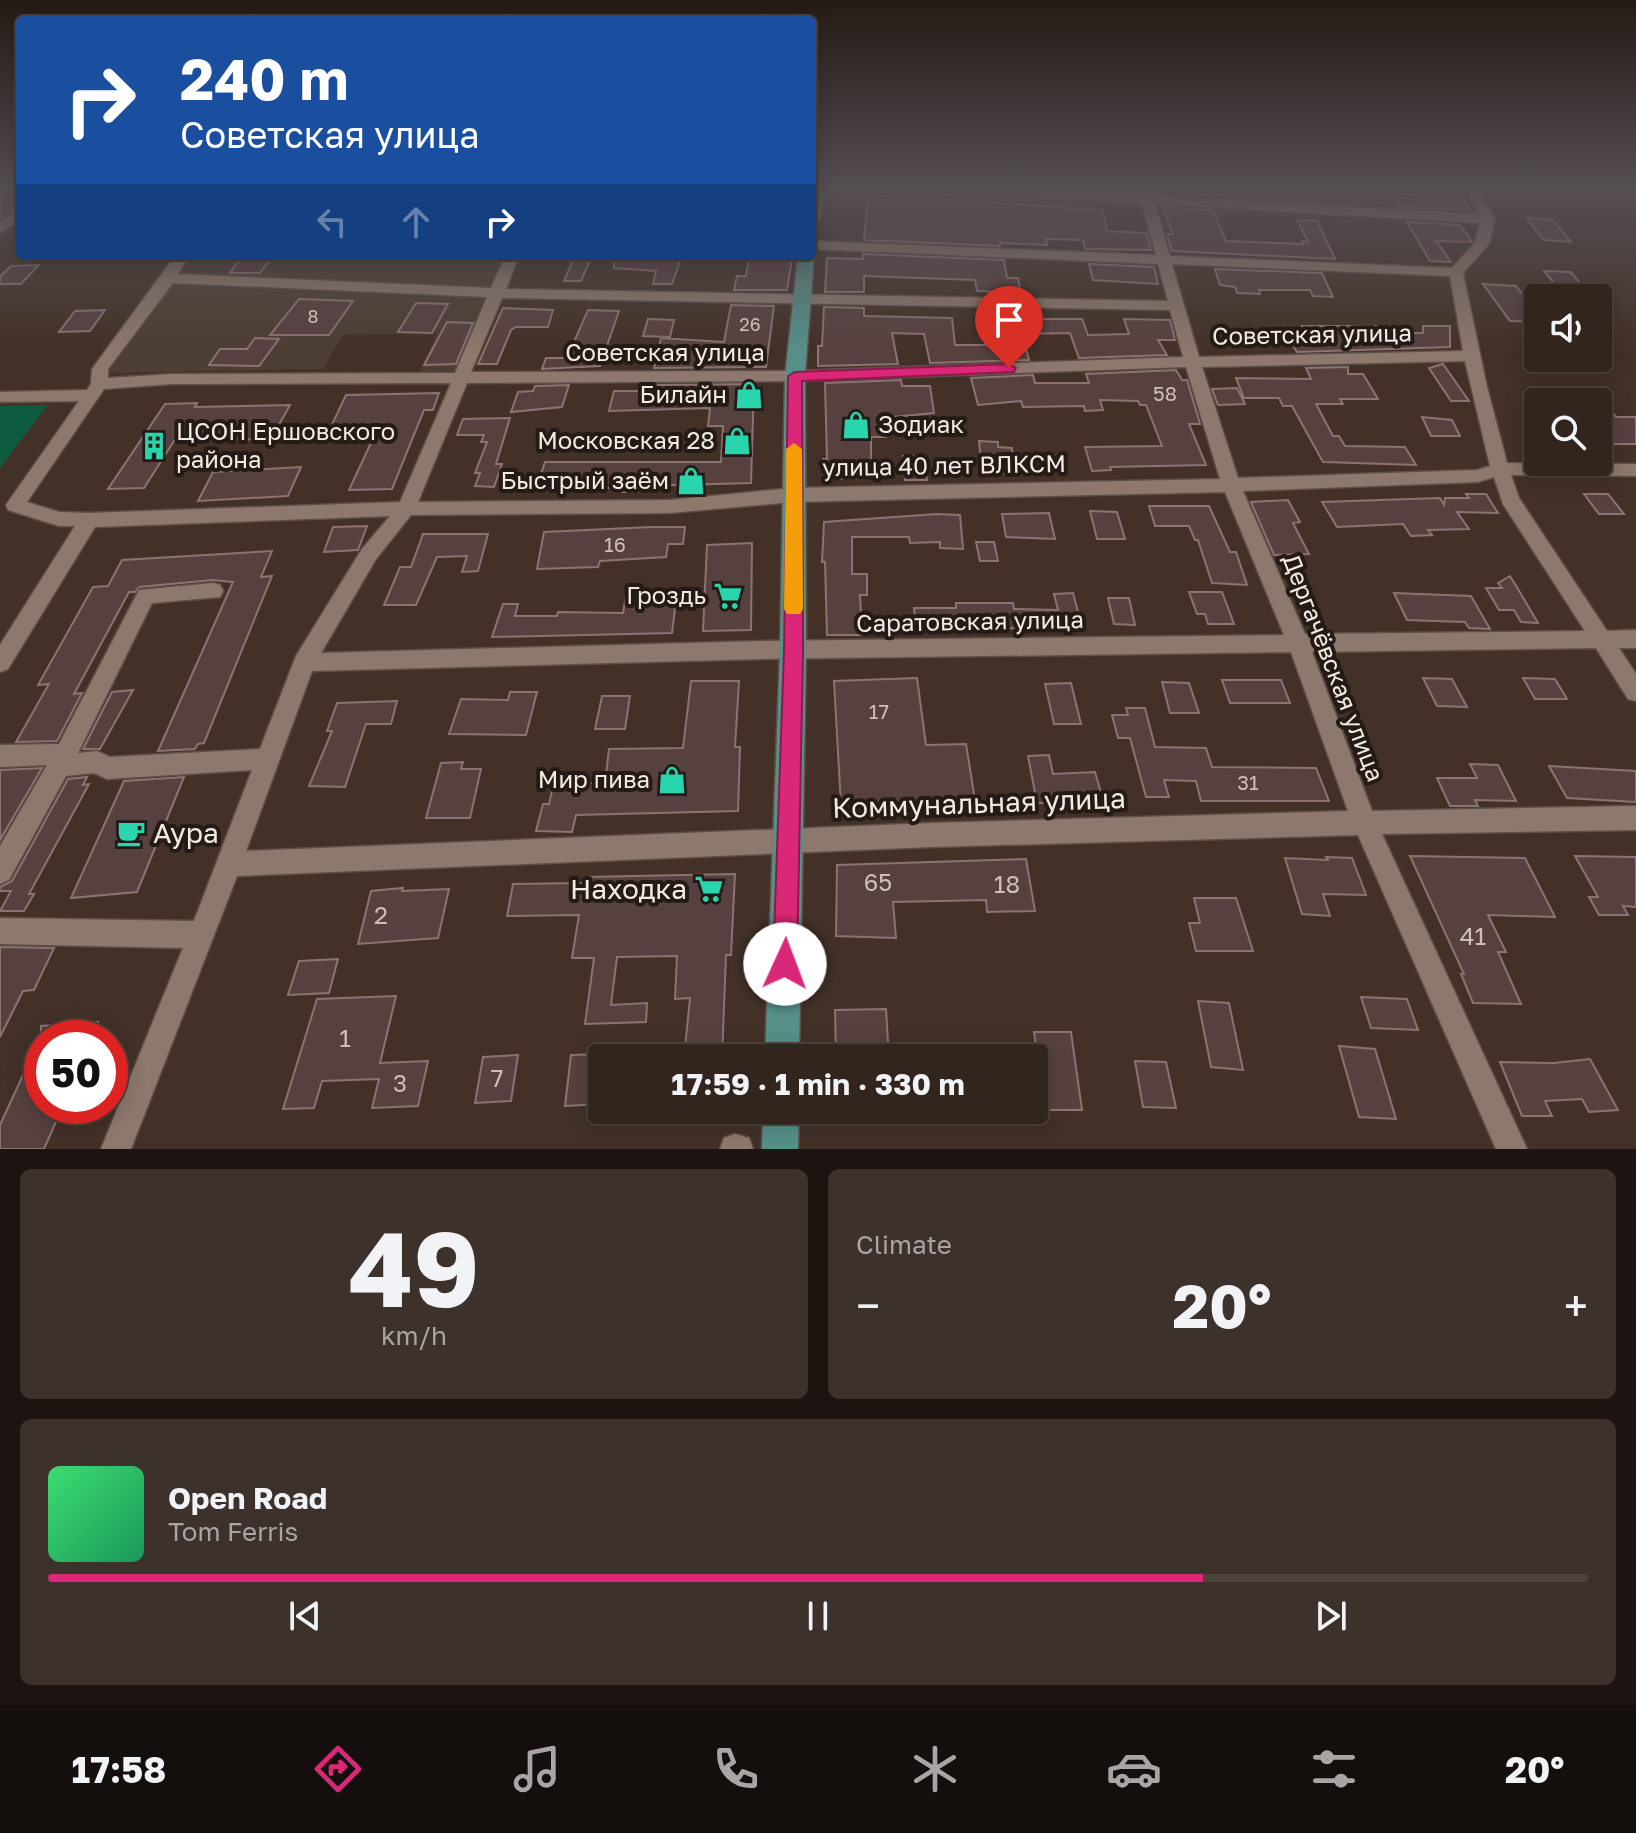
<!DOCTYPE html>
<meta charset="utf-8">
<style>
:root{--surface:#32251e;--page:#3d312b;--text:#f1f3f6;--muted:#a8a5a4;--line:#4d423c;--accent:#db2777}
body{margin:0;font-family:"Golos Text",sans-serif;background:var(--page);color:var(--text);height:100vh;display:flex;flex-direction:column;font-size:30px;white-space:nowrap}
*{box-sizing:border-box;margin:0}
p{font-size:26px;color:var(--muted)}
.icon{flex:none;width:44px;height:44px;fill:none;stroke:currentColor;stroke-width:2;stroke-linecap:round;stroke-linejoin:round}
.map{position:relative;height:1149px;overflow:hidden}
.sheet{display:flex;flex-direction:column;gap:20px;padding:20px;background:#1c1410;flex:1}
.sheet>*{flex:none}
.banner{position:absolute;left:16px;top:16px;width:800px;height:244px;border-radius:8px;box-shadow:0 4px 20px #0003,0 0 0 2px var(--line);background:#1a4fa0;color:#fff;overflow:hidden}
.tools{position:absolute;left:1524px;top:284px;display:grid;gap:16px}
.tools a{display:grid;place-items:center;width:88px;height:88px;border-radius:8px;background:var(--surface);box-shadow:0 4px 20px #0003,0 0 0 2px var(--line);font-size:40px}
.speed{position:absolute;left:24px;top:1020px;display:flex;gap:16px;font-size:40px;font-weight:700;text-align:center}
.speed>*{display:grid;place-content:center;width:104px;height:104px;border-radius:50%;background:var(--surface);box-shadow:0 4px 20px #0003,0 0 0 2px var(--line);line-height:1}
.speed .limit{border:12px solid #d22;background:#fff;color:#111}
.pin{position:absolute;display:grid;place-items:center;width:68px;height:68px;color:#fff;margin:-82px -34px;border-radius:50% 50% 50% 0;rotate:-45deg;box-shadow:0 0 8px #0007}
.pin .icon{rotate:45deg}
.me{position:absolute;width:88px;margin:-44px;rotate:2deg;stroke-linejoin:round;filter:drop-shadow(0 0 6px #0008)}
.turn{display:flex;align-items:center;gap:28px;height:168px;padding:0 32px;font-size:36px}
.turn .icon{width:104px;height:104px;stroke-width:2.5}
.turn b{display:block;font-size:56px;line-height:68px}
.lanes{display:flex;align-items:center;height:76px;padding:0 32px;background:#0003;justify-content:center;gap:40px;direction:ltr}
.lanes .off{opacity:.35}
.big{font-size:60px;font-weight:700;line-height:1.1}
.sheet .card{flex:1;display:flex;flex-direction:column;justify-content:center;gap:12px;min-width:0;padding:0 28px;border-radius:12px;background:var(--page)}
.sheet .dial{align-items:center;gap:0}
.dial b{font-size:104px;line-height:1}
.song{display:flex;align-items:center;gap:24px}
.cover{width:96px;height:96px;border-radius:12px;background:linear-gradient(135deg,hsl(140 70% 55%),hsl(150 70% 35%))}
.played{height:8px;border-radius:4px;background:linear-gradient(90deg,var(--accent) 75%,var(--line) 75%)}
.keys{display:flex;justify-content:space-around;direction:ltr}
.heat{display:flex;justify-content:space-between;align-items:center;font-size:44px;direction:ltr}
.sheet .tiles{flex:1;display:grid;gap:20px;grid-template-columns:1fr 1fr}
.card:last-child{grid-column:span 2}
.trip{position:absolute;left:588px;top:1044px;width:460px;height:80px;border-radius:8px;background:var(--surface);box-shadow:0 4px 20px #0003,0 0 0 2px var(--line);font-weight:700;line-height:80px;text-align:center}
.tabs{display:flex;height:128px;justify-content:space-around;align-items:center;background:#140f0c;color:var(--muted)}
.tabs .icon{width:56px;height:56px}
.tabs .current{color:var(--accent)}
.tabs b{font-size:36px;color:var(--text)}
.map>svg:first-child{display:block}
.commercial{fill:#4d3e33}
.green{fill:#0e5b3f}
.building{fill:#574140;stroke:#8b7371;stroke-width:2}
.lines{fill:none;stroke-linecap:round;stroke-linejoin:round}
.minor-casing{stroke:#5e4f47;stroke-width:3}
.major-casing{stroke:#5e4f47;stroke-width:3}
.minor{fill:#8d786d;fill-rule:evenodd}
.major{fill:#569089;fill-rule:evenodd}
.route{fill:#db2777;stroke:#8e194d;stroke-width:2}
.slow{fill:#f59e0b}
.labels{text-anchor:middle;stroke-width:8;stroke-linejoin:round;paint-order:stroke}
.far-number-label{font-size:18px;fill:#cebfba}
.number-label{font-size:20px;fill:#cebfba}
.street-label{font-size:24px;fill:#f5e9e3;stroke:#241b17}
.poi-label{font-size:24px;fill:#f5e9e3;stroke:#241b17;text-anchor:end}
.near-number-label{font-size:24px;fill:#cebfba}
.near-street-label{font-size:28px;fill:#f5e9e3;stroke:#241b17}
.near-poi-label{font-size:28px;fill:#f5e9e3;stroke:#241b17;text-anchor:start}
</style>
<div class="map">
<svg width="1636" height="1149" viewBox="0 0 1636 1149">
<rect width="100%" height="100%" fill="#433128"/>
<!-- commercial -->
<path class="commercial" d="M191,256H507L459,372H420L437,333L344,334L323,369L105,373Z"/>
<!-- green -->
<path class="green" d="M48,405L0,468V406Z"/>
<!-- building -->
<path class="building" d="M1434,191L1459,192L1470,210L1398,207L1393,198L1439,200Z
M6,194H20V204L0,218V200Z
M868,195L1103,210L1107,231L1147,233L1151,250L1085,249L1083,240L1046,239L1047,245L1000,243V246L864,240Z
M1162,207L1213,210L1226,241L1303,244L1302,241L1308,242L1297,220L1317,221L1335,259L1172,251L1167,234H1173Z
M1526,218L1553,220L1571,242L1544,240Z
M1407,222L1460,225L1472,242L1436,241L1451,262L1430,261Z
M863,254L1004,260L1007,278H1018L1021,293L977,291L975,280L864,276V292H825L827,258L863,259Z
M575,256H592L581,281H564Z
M614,256H682L672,284H653L656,271L614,268Z
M272,257L260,273H230L241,258Z
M749,258L792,259L787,290H734L737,276H746Z
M1089,264L1154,267L1158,284L1093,280Z
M39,265L21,284H0V277L11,266Z
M1215,269L1322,273L1333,297L1313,296L1310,290H1259L1260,294L1237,293L1235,287L1220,285Z
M1544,271L1571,272L1590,295L1562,293Z
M1483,284L1516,286L1538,314V322L1510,321Z
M299,299L353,301L329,335H270Z
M416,303L448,304L432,333L398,332Z
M731,305L774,306L766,367L654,368L661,338L724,342Z
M824,307L864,308V316L952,318L955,345H1025L1029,360L930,363L924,334L892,333L898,364L818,366V346H822Z
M503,308L553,310L548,327H516L511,330L497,364H478Z
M105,310L90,331L59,332L75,311Z
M588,310L619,311L600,366L542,369L546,358H567Z
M648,319L674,320L670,337L643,336Z
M1011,319H1082L1088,335L1129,334L1124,319L1170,320L1175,340H1158L1167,355L1079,358L1070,333L1011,334Z
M447,322L473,323L456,364L424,365Z
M1302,326H1395L1400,333H1423V326H1450V347L1297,352L1288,338H1309Z
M255,338L279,339L259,366L209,365L220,349H247Z
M1443,364L1469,401H1451L1429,368Z
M1348,367V374H1363L1378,399H1340L1343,404H1316L1333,436H1339L1345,446L1405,447L1416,465L1323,462L1292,406H1283L1279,398H1244L1236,378L1311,379L1306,368Z
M1176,370L1182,380H1187L1200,424H1189L1206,465L1110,467L1111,470L1092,471L1085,447L1162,446L1146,405H1140L1138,401L1100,400L1103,410L1085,411L1084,406L1023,407L1021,401L978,405L971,378L1033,375L1035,383H1089L1086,374Z
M901,380L902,386H930L934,413L884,418L886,437H871V478L824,479L823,459H827L825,383Z
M754,384L751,483L639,486L638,492H616L617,488L537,486L545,462H721L723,426H708L710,408L609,411L614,391H649L651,385Z
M569,385L562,407L511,412L518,392L533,391L535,386Z
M1237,388L1245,404L1218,405L1212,389Z
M439,393L433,410H424L392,489L349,490L376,432L328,433L346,395Z
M1598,396L1616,417H1636V444H1613L1598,426Z
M197,403L195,407L290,405L271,439L174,441L144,488L108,489L165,404Z
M1422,417L1452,420L1460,436H1431Z
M510,418L496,464H502L494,487L475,486L480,473H475L487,442H481L484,435H457L463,419Z
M979,441L998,442V447L1012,448L1015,474L982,473Z
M903,456H924L927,480H905Z
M301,467L288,496L198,501L213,472Z
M1466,494H1486L1498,513L1457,512L1469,529L1428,530L1432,535L1411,536L1403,524L1337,527L1322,502L1440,498L1444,505L1445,498H1469Z
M1584,494H1608L1624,514H1599Z
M1288,500L1300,522L1293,523L1309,554L1274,555L1251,502Z
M1149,506H1209L1230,552H1236L1247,585L1212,583L1198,540H1195L1189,526H1155Z
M1090,511L1117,512L1125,539H1097Z
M1049,513L1055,539L1006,537L1002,514Z
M937,514L960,515L963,549L940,548V542L910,543L909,537H852V574H867V595H860L862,635H827L825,562H822L824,522Z
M367,526L358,550L324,552L333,527Z
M651,527H685L683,544H668L666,557L600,561L598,567L537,569L544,532Z
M423,534H488L478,571L462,572L467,556L437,557L416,605H384L400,567H411Z
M976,542H994L998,561H980Z
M752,543L751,630L703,631L707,545Z
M272,551L261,577L272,576L204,743L198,744L195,749L158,751L233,582L213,580L139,587L135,592H129L74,694L82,693L57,741L16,742L49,684L38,685L93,587L108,586L122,560Z
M1510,576L1518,589L1538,623L1521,622L1514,610H1499L1486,588H1502L1498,583Z
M627,589L677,592L672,633L492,637L503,604H518L515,616H557L558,612L623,613Z
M1189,592H1222L1234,624H1208L1205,614H1197Z
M1073,593L1082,627L916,630L914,608H956V603H1013L1014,609L1058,610L1054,594Z
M1394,593L1471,596L1490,629L1469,628L1465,622L1407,620Z
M1108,598H1129L1135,625L1114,624Z
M917,678L926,745L966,744L975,800L841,805L834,681Z
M1423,678L1452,679L1467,707L1437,706Z
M1523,678L1555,679L1567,699H1535Z
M1222,680H1281L1290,703H1230Z
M691,681H739L735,747H740L738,811L576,815L572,832L536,831L543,804H549L554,782L605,783L609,749L683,748Z
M1162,682L1189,683L1199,713H1170Z
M1071,683L1081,724H1054L1045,684Z
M133,690L100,749H83L112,692Z
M510,692H537L526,735L449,734L461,699L508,700Z
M602,696H630L625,729H595Z
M397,701L391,724H366L345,787L309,786L332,731H327L337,703Z
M1126,708H1145L1155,747L1206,748L1212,767L1316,768L1329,801H1201L1196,781L1164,780L1169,797H1146L1130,738H1118L1112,715H1128Z
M1049,755L1053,774L1095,772L1104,803H1037L1028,756Z
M463,762L461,769H481L470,818H426L441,763Z
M1470,764L1498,765L1516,801L1475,800L1478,806H1450L1437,778H1477Z
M1549,766L1636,771V802L1567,798Z
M42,768L0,840V770Z
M87,777L83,785L89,784L29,894H34L24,911H0L11,891H0V887L12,881L68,779Z
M184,777L137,892L71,898L124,781Z
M1410,856L1525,858L1555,917L1488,915L1506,952H1498L1521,1004L1473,1003L1461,974H1464Z
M1575,856L1636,857V907L1623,906L1628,915H1599L1589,897H1598Z
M1326,857L1352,858L1366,895L1323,894L1330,916L1302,914L1285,858L1328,860Z
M1026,859L1035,911L987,912L986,900L893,902L896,938L836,936L837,865Z
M735,874L731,955H726L722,1058H684L690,998L675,999L677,956L617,957L611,1005L647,1003L646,1022L585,1024L594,958H572L579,915L507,916L513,884L584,883V877Z
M403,888L402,891L449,889L438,938L358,944L371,891Z
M1194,898H1236L1253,951H1196L1189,923H1200Z
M0,947L54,948L34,990L23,991L0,1037Z
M338,959L329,993L288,995L299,961Z
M396,996L380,1063L428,1061L418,1106L372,1108L379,1079L322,1081L314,1108L283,1109L317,999Z
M1361,997L1407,999L1418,1030L1371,1028Z
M1198,1001L1229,1003L1243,1070L1211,1067Z
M886,1009L889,1058H836L835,1010Z
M98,1022L92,1038H42V1106H63L44,1149H0V1125L41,1036V1026Z
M1034,1032H1071L1082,1110H1044Z
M1339,1046L1375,1049L1396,1119L1359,1117Z
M602,1054V1104L565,1106L571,1055Z
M518,1055L511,1101L475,1103L483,1057Z
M1590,1059L1618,1110L1589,1112L1582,1099L1545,1101L1552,1116H1522L1500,1062L1554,1063Z
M1135,1061L1166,1062L1176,1108L1143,1107Z"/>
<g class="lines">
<defs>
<path id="minor" d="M994,191L1140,195L1139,191H1151L1153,196L1479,214L1466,191H1478L1495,219L1489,244L1463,273L1487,387L1507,463L1636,464V476L1511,475L1519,498L1607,631L1636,630V648H1619L1636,674V701L1628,699L1596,648L1312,652L1372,811L1636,806V830L1382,834L1527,1149H1496L1358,835L932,847L237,876L131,1149H101L183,948L0,944V918L194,921L252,770L107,779L94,773L66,776L9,880L0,884V846L47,765L0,767V745L59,744L139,590L213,583L220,585L223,591L220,597L152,603L78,753L97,751L110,757L260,749L296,656L362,549L390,516L95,527L8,669L0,672V645L75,526H59L8,510L6,505L79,401L0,402V392L87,390L91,384L92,369L175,256H189L178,274L491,288L505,256H519L506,289L1168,301L1158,264L812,249V241L1156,255L1142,203L1000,195ZM1155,204L1480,223L1475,243L1452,268L1170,256ZM1172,264L1450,276L1463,351L1199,357ZM173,283L487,297L455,373L172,374L108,378V369ZM502,298L1170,310L1183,357L795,371L471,372ZM1465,361L1490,466L1477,470L1238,478L1202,367ZM1186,367L1220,479L793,488L670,500L418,502L467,383L795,381ZM451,383L400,502L89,513L59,512L27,502L104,389L172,384ZM1494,477L1503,504L1585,631L1305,634L1243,491L1478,482ZM1225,492L1284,635L762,641L321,653L376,559L411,515L670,513L793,502ZM1291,652L1348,811L932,823L246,851L312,671L762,659Z
M20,208V219L0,233V222Z
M735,1134L749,1138L753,1149H720L724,1138Z"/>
<path id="major" d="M812,191H825L820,219L812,224Z
M812,253L814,256L805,376L806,651L799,1058H765L780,651L785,376L798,256H812Z
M763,1110H799L798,1149H762Z"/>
</defs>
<!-- minor casing -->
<use href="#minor" class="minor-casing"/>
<!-- major casing -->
<use href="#major" class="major-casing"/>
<!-- minor -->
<use href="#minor" class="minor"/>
<!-- major -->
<use href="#major" class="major"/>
</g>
<!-- sky -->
<linearGradient id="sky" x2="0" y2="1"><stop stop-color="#251b16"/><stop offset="0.54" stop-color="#554e53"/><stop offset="1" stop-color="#554e53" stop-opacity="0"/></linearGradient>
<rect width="1636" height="352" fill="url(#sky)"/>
<!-- route -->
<path class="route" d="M1009,364L1016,368L1014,372L802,381L803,651L797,964L794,973L785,976L776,973L773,964L784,651L788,376L795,372Z"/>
<!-- slow -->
<path class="slow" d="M794,443L802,449L803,609L800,614H787L784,609L786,449Z"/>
<!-- icons -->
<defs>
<symbol id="shop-bare" viewBox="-9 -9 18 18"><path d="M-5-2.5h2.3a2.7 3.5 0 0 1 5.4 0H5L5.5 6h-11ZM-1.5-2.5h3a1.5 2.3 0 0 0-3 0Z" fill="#28d5ad" stroke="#241b17" stroke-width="2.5" paint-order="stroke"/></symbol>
<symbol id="building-bare" viewBox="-9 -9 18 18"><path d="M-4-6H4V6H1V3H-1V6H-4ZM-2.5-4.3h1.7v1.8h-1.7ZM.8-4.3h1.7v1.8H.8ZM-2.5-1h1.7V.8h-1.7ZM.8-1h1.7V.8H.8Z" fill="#28d5ad" stroke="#241b17" stroke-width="2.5" paint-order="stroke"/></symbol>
<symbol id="supermarket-bare" viewBox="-9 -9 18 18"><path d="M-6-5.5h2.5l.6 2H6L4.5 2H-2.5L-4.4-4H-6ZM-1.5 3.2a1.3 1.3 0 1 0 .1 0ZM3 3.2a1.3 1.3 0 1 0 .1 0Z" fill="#28d5ad" stroke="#241b17" stroke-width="2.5" paint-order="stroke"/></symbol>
<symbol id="cafe-bare" viewBox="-9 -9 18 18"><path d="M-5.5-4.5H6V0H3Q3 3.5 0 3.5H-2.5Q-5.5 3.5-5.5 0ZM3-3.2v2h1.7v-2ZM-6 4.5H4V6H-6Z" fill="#28d5ad" stroke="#241b17" stroke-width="2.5" paint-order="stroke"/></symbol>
</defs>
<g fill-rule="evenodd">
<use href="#shop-bare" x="729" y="375" width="40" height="40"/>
<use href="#shop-bare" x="836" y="405" width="40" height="40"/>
<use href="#shop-bare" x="717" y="421" width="40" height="40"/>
<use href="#building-bare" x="134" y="426" width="40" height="40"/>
<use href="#shop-bare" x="671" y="461" width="40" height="40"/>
<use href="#supermarket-bare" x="708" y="576" width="40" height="40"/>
<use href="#shop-bare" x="652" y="760" width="40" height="40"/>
<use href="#cafe-bare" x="111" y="813" width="40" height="40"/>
<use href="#supermarket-bare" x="689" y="869" width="40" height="40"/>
</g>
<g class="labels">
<!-- far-number labels -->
<g class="far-number-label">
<text x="313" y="323">8</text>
<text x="750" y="331">26</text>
</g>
<!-- number labels -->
<g class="number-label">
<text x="1165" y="401">58</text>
<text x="615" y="552">16</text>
<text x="879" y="719">17</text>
<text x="1248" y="790">31</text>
</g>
<!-- street labels -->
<g class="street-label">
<text transform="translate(1312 335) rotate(-1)" y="8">Советская улица</text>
<text x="665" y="361">Советская улица</text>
<text transform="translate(944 466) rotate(-1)" y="8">улица 40 лет ВЛКСМ</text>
<text transform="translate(970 622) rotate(-1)" y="8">Саратовская улица</text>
<text transform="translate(1333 668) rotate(69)" y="8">Дергачёвская улица</text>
</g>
<!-- poi labels -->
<g class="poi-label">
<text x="727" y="403">Билайн</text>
<text x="878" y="433" text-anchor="start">Зодиак</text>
<text x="176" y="440" text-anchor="start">ЦСОН Ершовского<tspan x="176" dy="28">района</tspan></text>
<text x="715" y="449">Московская 28</text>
<text x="669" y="489">Быстрый заём</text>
<text x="706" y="604">Гроздь</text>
<text x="650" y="788">Мир пива</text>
</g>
<!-- near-number labels -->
<g class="near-number-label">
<text x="878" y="891">65</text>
<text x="1007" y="893">18</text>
<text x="381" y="924">2</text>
<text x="1473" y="945">41</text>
<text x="345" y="1047">1</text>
<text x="497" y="1087">7</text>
<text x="400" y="1092">3</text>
</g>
<!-- near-street labels -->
<g class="near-street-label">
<text transform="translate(979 803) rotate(-2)" y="10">Коммунальная улица</text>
</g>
<!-- near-poi labels -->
<g class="near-poi-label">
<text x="153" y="843">Аура</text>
<text x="687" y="899" text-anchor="end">Находка</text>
</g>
</g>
</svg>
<div class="tools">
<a><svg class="icon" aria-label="sound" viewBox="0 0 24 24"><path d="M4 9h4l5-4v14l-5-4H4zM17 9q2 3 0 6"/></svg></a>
<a><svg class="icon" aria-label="search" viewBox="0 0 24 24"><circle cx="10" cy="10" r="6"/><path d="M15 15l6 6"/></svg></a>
</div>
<div class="speed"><div class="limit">50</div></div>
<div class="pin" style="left:1009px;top:368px;background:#d93025"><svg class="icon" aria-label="arrive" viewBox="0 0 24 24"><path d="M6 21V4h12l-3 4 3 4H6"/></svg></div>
<svg class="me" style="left:785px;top:964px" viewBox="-20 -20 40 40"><circle r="19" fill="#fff"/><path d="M0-13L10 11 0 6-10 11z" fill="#db2777"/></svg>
<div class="trip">17:59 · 1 min · 330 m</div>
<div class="banner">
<div class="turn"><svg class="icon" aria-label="right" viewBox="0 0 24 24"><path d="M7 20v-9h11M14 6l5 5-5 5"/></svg><div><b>240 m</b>Советская улица</div></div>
<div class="lanes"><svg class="icon off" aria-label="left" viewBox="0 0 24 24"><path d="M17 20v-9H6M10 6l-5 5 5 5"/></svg><svg class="icon off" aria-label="ahead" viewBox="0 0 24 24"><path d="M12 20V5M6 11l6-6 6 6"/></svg><svg class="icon" aria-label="right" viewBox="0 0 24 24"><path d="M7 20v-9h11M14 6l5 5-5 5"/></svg></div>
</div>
</div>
<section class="sheet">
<div class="tiles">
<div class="card dial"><b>49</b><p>km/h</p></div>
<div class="card"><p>Climate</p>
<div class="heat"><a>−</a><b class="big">20°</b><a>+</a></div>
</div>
<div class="card">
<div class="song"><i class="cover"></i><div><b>Open Road</b><p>Tom Ferris</p></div></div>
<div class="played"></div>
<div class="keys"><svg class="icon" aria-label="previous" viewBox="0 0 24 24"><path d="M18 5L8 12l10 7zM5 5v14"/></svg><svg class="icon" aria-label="pause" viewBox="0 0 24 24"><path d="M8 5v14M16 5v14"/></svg><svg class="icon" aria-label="next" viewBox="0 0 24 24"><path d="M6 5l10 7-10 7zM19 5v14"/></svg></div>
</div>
</div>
</section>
<nav class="tabs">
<b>17:58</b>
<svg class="icon current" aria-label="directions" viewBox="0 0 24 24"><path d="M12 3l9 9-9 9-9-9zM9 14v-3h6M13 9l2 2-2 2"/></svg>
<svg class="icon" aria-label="music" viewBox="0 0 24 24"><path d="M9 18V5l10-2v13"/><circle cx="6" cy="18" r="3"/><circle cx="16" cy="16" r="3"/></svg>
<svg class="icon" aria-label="phone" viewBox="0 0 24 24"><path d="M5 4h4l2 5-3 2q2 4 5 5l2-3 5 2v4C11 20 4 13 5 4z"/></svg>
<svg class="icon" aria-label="climate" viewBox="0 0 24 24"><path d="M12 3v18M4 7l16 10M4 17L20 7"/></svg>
<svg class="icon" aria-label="car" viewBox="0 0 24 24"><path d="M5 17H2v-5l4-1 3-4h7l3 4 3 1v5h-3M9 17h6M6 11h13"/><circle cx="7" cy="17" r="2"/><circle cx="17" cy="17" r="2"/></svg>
<svg class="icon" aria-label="filters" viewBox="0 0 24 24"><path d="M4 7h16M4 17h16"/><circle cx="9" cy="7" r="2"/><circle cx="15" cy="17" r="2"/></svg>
<b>20°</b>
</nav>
